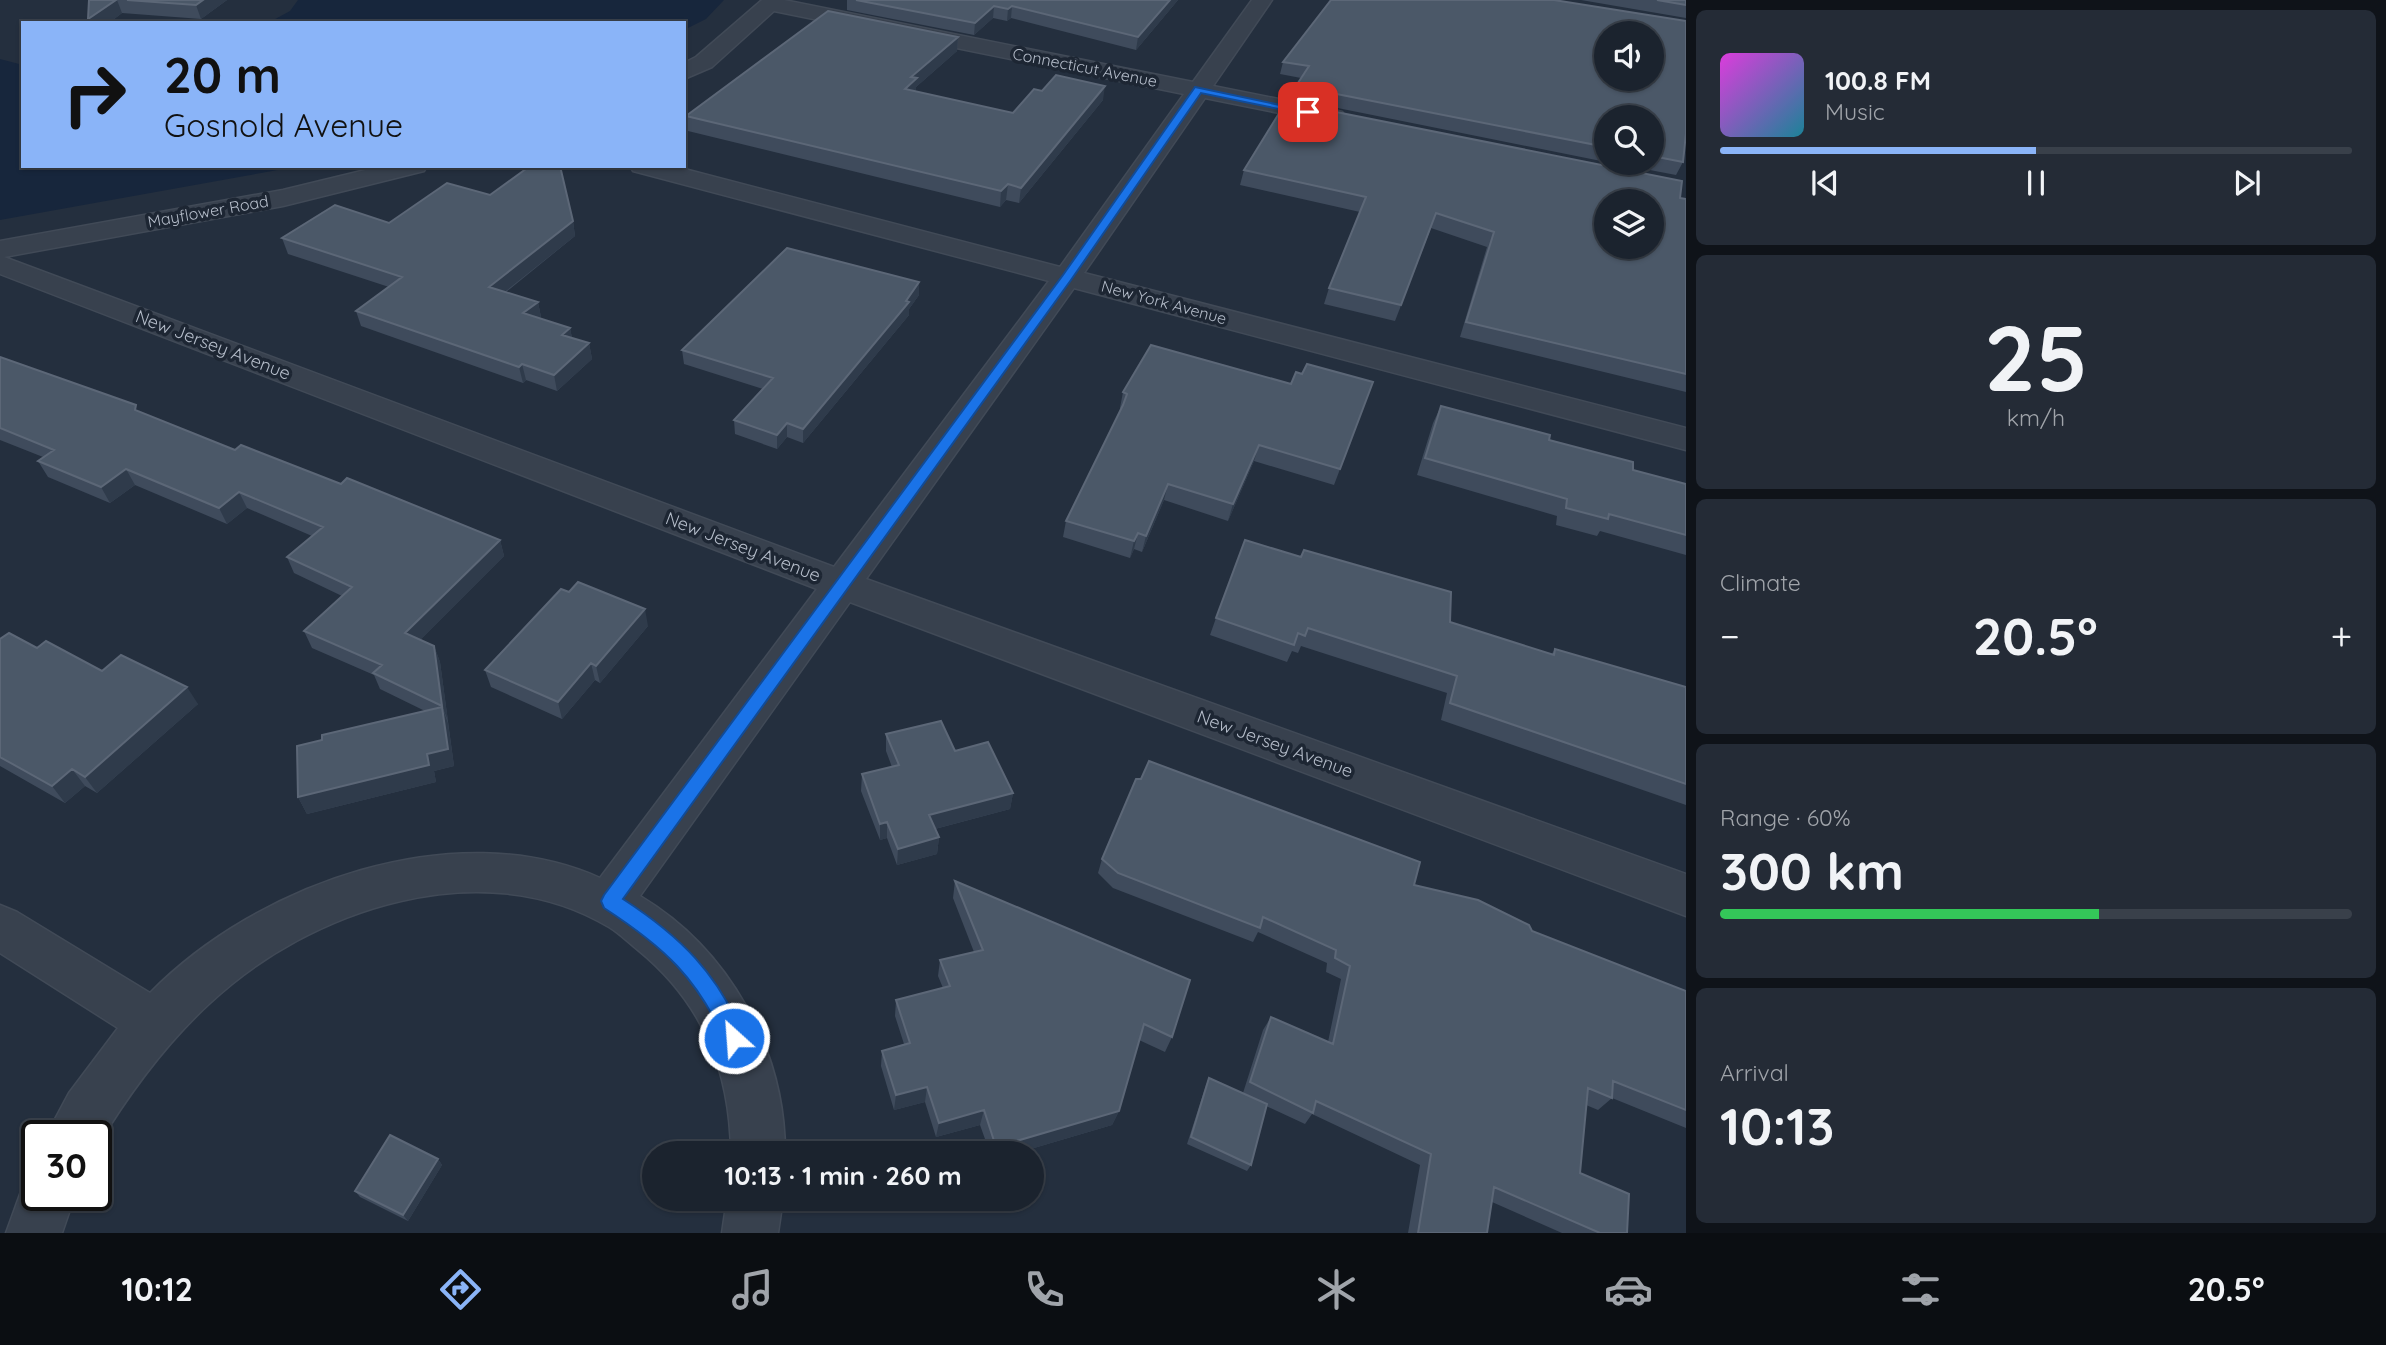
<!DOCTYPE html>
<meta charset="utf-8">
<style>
:root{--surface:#1b232e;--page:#242b36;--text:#f1f3f6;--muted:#a0a4aa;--line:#39404a;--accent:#8ab4f8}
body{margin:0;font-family:Quicksand,sans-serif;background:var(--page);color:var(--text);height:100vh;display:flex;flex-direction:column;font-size:26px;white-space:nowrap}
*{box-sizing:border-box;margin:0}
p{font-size:23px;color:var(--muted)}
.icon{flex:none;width:38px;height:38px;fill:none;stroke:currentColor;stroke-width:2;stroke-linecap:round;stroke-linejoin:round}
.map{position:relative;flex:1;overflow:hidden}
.panel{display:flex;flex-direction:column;gap:10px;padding:10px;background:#0f1319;width:700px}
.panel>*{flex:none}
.guide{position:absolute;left:21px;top:21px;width:665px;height:147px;border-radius:0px;box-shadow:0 2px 5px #0004,0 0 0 2px var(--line);background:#8ab4f8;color:#111;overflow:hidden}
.buttons{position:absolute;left:1594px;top:21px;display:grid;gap:14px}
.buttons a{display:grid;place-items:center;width:70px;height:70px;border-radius:50%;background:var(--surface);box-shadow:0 2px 5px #0004,0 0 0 2px var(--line);font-size:35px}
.speed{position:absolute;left:21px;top:1120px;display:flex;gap:14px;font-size:35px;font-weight:700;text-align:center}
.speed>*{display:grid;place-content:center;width:91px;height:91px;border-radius:50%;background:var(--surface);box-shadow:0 2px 5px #0004,0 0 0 2px var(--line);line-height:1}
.speed .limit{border:4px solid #111;border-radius:10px;background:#fff;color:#111}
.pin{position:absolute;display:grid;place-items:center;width:60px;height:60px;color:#fff;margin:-30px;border-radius:14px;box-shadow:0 4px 10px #0006}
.me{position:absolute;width:77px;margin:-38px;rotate:334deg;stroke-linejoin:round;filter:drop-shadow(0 0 5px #0008)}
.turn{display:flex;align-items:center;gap:24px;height:147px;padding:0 28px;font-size:32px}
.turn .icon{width:91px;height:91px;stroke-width:2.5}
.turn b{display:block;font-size:49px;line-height:60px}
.big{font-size:52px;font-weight:800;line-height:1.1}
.panel .widget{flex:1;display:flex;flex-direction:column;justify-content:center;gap:10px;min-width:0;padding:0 24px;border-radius:10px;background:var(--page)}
.panel .dial{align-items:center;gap:0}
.dial b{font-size:91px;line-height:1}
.song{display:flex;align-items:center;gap:21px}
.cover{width:84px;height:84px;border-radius:10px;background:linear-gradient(135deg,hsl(300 70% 55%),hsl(190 70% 35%))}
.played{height:7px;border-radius:4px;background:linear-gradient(90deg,var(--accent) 50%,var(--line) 50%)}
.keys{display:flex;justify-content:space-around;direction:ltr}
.heat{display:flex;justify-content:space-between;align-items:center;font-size:38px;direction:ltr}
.charge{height:10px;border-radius:5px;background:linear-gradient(90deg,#34c759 60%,var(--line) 0)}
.trip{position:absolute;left:642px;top:1141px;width:402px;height:70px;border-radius:35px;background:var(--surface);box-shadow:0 2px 5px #0004,0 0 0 2px var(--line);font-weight:800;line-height:70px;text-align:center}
.menu{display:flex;height:112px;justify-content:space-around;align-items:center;background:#0b0e12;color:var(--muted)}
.menu .icon{width:49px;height:49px}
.menu .on{color:var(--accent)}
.menu b{font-size:32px;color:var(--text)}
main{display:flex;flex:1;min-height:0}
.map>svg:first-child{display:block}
.water{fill:#17263c}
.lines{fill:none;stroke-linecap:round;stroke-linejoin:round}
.minor-casing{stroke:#414a57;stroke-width:3}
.minor{fill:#38414e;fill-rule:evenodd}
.wall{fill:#3f4b5c;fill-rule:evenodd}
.shaded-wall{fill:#2f3b4b}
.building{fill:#4b5868;stroke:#5c6777;stroke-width:2;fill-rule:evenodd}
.route{fill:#1a73e8;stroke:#114b97;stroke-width:2}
.labels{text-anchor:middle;stroke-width:7;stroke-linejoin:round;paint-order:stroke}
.far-street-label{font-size:16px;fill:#b4bcc9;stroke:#1d2633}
.street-label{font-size:18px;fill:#b4bcc9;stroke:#1d2633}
</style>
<main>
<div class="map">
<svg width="1686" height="1233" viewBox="0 0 1686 1233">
<rect width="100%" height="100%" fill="#242f3e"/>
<!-- water -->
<path class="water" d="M298,0H724L706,19L684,30V23H268L290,11Z
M0,59L23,65V166H300L0,220Z"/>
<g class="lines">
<defs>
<path id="minor" d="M762,0H784L1193,82L1252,0H1272L1213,86L1334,110L1342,112L1346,117L1342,122L1334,124L1205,98L1084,273L1686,428V450L1074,288L866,579L1686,874V916L850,602L640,896C729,949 785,1050 785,1153H731C730,1071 703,1003 638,950C629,943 619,933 609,927C483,851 310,909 210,1003C164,1045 128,1095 96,1148V1136H46L69,1093L118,1028L0,953V905L17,912L150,993C257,884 455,813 600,878L817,589L0,274V241L283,190L382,166H427L424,171L283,206L4,257L834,567L1049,281L633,171L630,166H673L1060,267L1184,94L774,11L712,67L684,79V63L696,57Z
M37,1171V1195H75L62,1233H6L27,1175Z
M727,1199H783L778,1233H722Z"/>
</defs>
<!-- minor casing -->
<use href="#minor" class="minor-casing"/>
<!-- minor -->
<use href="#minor" class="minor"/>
</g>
<!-- wall -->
<path class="wall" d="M89,0H227L201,19L122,13L109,23H89Z
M847,0H1178L1136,50L1011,18L1007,21L993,18L974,35L847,10Z
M1331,0H1554L1686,21V133L1683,162L1676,175L1613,163H1652V117H1606V162L1293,99L1296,86L1301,78L1280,74L1283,62ZM1606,33H1652V79H1606Z
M1581,0H1686V18Z
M958,37L957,51L916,87V92L1013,113L1103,100L1019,203L1006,200L1000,207L688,131L686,116Z
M1244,170L1686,199V392L1460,337L1487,247L1431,228L1395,321L1324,304L1329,288L1360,212L1240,185Z
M573,221L575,236L506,292L538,302L541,317L539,318L570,328L572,338L589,343L592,359L557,391L526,380L523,383L361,326L356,311L389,287L288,254L282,238L389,223Z
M919,295L909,309V315L803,443L787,437L777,449L735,434L734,420L763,389L684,364L682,350Z
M0,357L235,450L341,484L500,540L504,556L420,640L434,646L440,662L454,766L434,771L436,782L307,814L298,797L322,740L425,711L380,689L374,675L312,648L304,631L342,596L294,573L287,557L312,536L247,508L227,524L135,485L110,503L48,477L38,461L43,457L0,440Z
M1302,374L1373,382L1334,485L1254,461L1228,521L1164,500L1142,552L1134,549L1130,558L1063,537L1066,521L1121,409L1120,408L1123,392L1291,384Z
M1441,406L1549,440L1633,470L1686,484V555L1600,531L1597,536L1556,525L1557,516L1417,475L1433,423Z
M1216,618L1450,622L1551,655L1555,649L1686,687V805L1441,720L1447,693L1301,646L1298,653L1292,651L1287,662L1210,635Z
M648,626L600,683L595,680L562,719L491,687L485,670Z
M0,639L37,648L198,704L97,793L85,786L65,803L0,766Z
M886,734L955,751L1013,793L1010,809L935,829L939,837L937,854L897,865L887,838L880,840L861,791L862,774L892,767L886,751Z
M1102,859L1414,885L1686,991V1128L1612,1098L1598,1110L1586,1105L1580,1173L1627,1233H1562L1492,1202L1487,1233H1408L1420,1165L1312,1114L1305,1124L1266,1106L1251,1165L1247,1171L1187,1144L1206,1085L1209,1078L1243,1093L1263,1030L1271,1017L1328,1042L1341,979L1326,972L1327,963L1258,932L1253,942L1113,888L1098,873Z
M955,881L1172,1037L1165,1052L1139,1040L1119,1111L1112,1125L1017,1153H990L980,1125L936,1137L925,1102L894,1110L881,1066L882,1051L904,1044L895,1016L896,1000L943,988L938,976L940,960L974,952L953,898Z
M438,1159L442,1165L408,1221L360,1197L355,1191Z"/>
<!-- shaded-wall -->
<path class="shaded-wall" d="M116,0H117L122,13L109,23H89L88,19Z
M203,0H227L201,19L196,5Z
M1170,0H1178L1136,50L1138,37Z
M994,6L993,18L974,35L975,23Z
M1012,6L1011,18L1007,21L1008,9Z
M958,37L957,51L916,87V93L905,89L911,77Z
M1105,86L1103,100L1019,203L1021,188Z
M1008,184L1006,200L1000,207L1001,191Z
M573,221L575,236L492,302L489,287Z
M919,282V295L909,309V315L803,443V429L906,301Z
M538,302L541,317L526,329L523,313Z
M570,328L573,343L562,335Z
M589,343L592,359L557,391L554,375Z
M522,364L526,380L523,383L519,367Z
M787,423V437L777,449V435Z
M1259,445L1254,461L1228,521L1233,504Z
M126,469L135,485L110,503L101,487Z
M1168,484L1164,500L1142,552L1146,536Z
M239,492L247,508L227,524L219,508Z
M1138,533L1134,549L1130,558L1134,541Z
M500,540L504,556L411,649L405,633Z
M645,609L648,626L600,683L596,666Z
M434,646L440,662L448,721L442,706Z
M591,663L595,680L562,719L558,702Z
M187,687L198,704L97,793L85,777Z
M442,707L448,723L454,766L434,771L436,782L307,814L298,797L427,754Z
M72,769L85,786L65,803L52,786Z
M1013,793L1010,809L927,831L929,815Z
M887,822V838L880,840V824Z
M939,837L937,854L897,865L898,849Z
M927,1087L925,1102L894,1110L896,1095Z
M984,1110L980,1125L936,1137L939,1123Z
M1119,1111L1112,1125L1017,1153H994L996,1147Z
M438,1159L442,1165L408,1221L403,1215Z"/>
<!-- building -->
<path class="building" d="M89,0H116L88,19Z
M127,0H203L196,5Z
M856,0H1170L1138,37L1012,6L1008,9L994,6L975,23Z
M1331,0H1554L1686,21V133L1683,162L1652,156V117H1606V147L1296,86L1309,66L1283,62ZM1606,33H1652V79H1606Z
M1657,0H1686V5Z
M828,11L958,37L911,77L917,78L905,89L1013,113L1034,89L1042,91L1056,75L1105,86L1021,188L1008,184L1001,191L686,116Z
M1286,102L1682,181L1680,198L1686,199V374L1466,322L1494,232L1436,213L1401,305L1329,288L1366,197L1244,170ZM1606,201H1652V247H1606Z
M530,166H560L573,221L489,287L538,302L523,313L570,328L562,335L589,343L554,375L522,364L519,367L356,311L402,277L282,238L335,205L389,223L447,183L490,195Z
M787,248L919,282L906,301L909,302L803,429L787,423L777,435L734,420L773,378L682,350Z
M1151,345L1291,384L1296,372L1302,374L1307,364L1373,382L1340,469L1259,445L1233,504L1168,484L1146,536L1138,533L1134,541L1066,521L1123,405L1127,394L1123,392Z
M0,357L136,405L135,410L235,450L241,445L341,484L347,478L500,540L405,633L434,646L442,706L373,673L382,665L304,631L352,587L287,557L323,527L239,492L219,508L126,469L101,487L38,461L54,450L0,428Z
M1441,406L1550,435L1549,440L1633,462V470L1686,484V535L1609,514L1608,519L1566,508L1567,499L1425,458Z
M1245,540L1301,557L1304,550L1451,592L1450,622L1554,655L1555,649L1686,687V784L1450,703L1457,676L1308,628L1305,636L1298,633L1294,645L1216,618Z
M578,582L645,609L596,666L591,663L558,702L485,670L561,589L569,592Z
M9,633L37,648L46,641L102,671L121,655L187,687L85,777L72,769L52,786L0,757V639Z
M442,707L448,749L427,754L429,765L298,797L297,746L322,740V735Z
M941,721L955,751L988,742L1013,793L929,815L939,837L898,849L887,822L880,824L862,774L899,765L886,734Z
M1149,761L1420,862L1414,885L1478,900L1529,925L1532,931L1686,991V1110L1613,1081L1612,1098L1588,1088L1580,1173L1629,1194L1627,1233H1600L1494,1187L1487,1233H1418L1431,1154L1316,1101L1313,1113L1250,1082L1271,1017L1333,1044L1350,966L1335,958L1336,950L1263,917L1260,928L1118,873L1102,859L1136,779H1141Z
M955,881L1190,980L1172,1037L1144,1024L1119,1111L996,1147L984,1110L939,1123L927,1087L896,1095L882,1051L910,1043L896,1000L950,986L940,960L983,950Z
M1209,1078L1267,1104L1251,1165L1191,1137Z
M390,1135L438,1159L403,1215L355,1191Z"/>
<!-- route -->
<path class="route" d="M1195,87L1313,112L1308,115L1201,93L1071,280L623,899C680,936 719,974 744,1038L741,1045L734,1048L727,1045C698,978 664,947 604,908L601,901L604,895L1063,275Z"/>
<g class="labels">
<!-- far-street labels -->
<g class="far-street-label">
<text transform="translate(1085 67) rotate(11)" y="6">Connecticut Avenue</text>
<text transform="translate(208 211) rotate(-10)" y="6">Mayflower Road</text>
<text transform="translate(1164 302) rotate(15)" y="6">New York Avenue</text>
</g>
<!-- street labels -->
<g class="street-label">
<text transform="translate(213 345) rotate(21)" y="6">New Jersey Avenue</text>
<text transform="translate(743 547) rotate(21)" y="6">New Jersey Avenue</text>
<text transform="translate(1275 744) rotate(20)" y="6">New Jersey Avenue</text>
</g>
</g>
</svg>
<div class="buttons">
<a><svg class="icon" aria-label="sound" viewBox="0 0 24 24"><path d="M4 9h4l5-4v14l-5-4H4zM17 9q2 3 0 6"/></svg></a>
<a><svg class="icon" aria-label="search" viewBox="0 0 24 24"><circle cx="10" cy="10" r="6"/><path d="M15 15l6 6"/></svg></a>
<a><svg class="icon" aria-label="layers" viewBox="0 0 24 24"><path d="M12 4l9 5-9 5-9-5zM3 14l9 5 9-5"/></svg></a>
</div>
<div class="speed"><div class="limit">30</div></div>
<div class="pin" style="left:1308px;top:112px;background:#d93025"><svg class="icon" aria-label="arrive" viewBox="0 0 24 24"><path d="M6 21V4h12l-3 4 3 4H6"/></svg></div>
<svg class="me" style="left:734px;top:1038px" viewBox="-20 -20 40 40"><circle r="17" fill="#1a73e8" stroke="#fff" stroke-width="3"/><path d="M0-11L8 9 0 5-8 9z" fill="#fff"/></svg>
<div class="trip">10:13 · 1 min · 260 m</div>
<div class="guide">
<div class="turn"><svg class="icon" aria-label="right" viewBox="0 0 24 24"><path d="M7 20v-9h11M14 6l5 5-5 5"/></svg><div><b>20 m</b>Gosnold Avenue</div></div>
</div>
</div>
<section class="panel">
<div class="widget">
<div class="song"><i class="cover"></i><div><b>100.8 FM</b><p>Music</p></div></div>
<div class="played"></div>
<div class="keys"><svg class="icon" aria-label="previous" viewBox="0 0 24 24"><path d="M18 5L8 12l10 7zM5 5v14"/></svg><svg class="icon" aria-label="pause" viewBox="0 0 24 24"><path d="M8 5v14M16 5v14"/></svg><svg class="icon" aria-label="next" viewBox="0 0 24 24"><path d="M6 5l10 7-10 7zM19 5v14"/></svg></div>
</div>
<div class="widget dial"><b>25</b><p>km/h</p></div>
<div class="widget"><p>Climate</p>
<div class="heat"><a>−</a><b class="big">20.5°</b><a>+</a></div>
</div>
<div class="widget"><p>Range · 60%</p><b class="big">300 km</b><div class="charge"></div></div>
<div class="widget"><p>Arrival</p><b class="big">10:13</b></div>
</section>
</main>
<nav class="menu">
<b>10:12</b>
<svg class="icon on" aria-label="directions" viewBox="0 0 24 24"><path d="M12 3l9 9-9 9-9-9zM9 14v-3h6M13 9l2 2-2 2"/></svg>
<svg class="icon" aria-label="music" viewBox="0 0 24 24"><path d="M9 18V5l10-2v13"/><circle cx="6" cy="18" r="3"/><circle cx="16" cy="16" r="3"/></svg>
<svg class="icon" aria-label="phone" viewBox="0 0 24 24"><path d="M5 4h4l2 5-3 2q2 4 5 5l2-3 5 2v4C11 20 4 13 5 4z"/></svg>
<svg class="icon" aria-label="climate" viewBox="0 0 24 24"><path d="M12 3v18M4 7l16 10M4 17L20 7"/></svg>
<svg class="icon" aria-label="car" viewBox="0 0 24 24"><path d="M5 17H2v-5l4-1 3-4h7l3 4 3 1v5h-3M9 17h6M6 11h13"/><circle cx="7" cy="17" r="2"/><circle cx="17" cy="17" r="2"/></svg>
<svg class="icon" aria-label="filters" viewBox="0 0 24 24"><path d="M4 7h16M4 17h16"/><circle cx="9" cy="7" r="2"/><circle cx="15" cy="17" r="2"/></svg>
<b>20.5°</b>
</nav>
